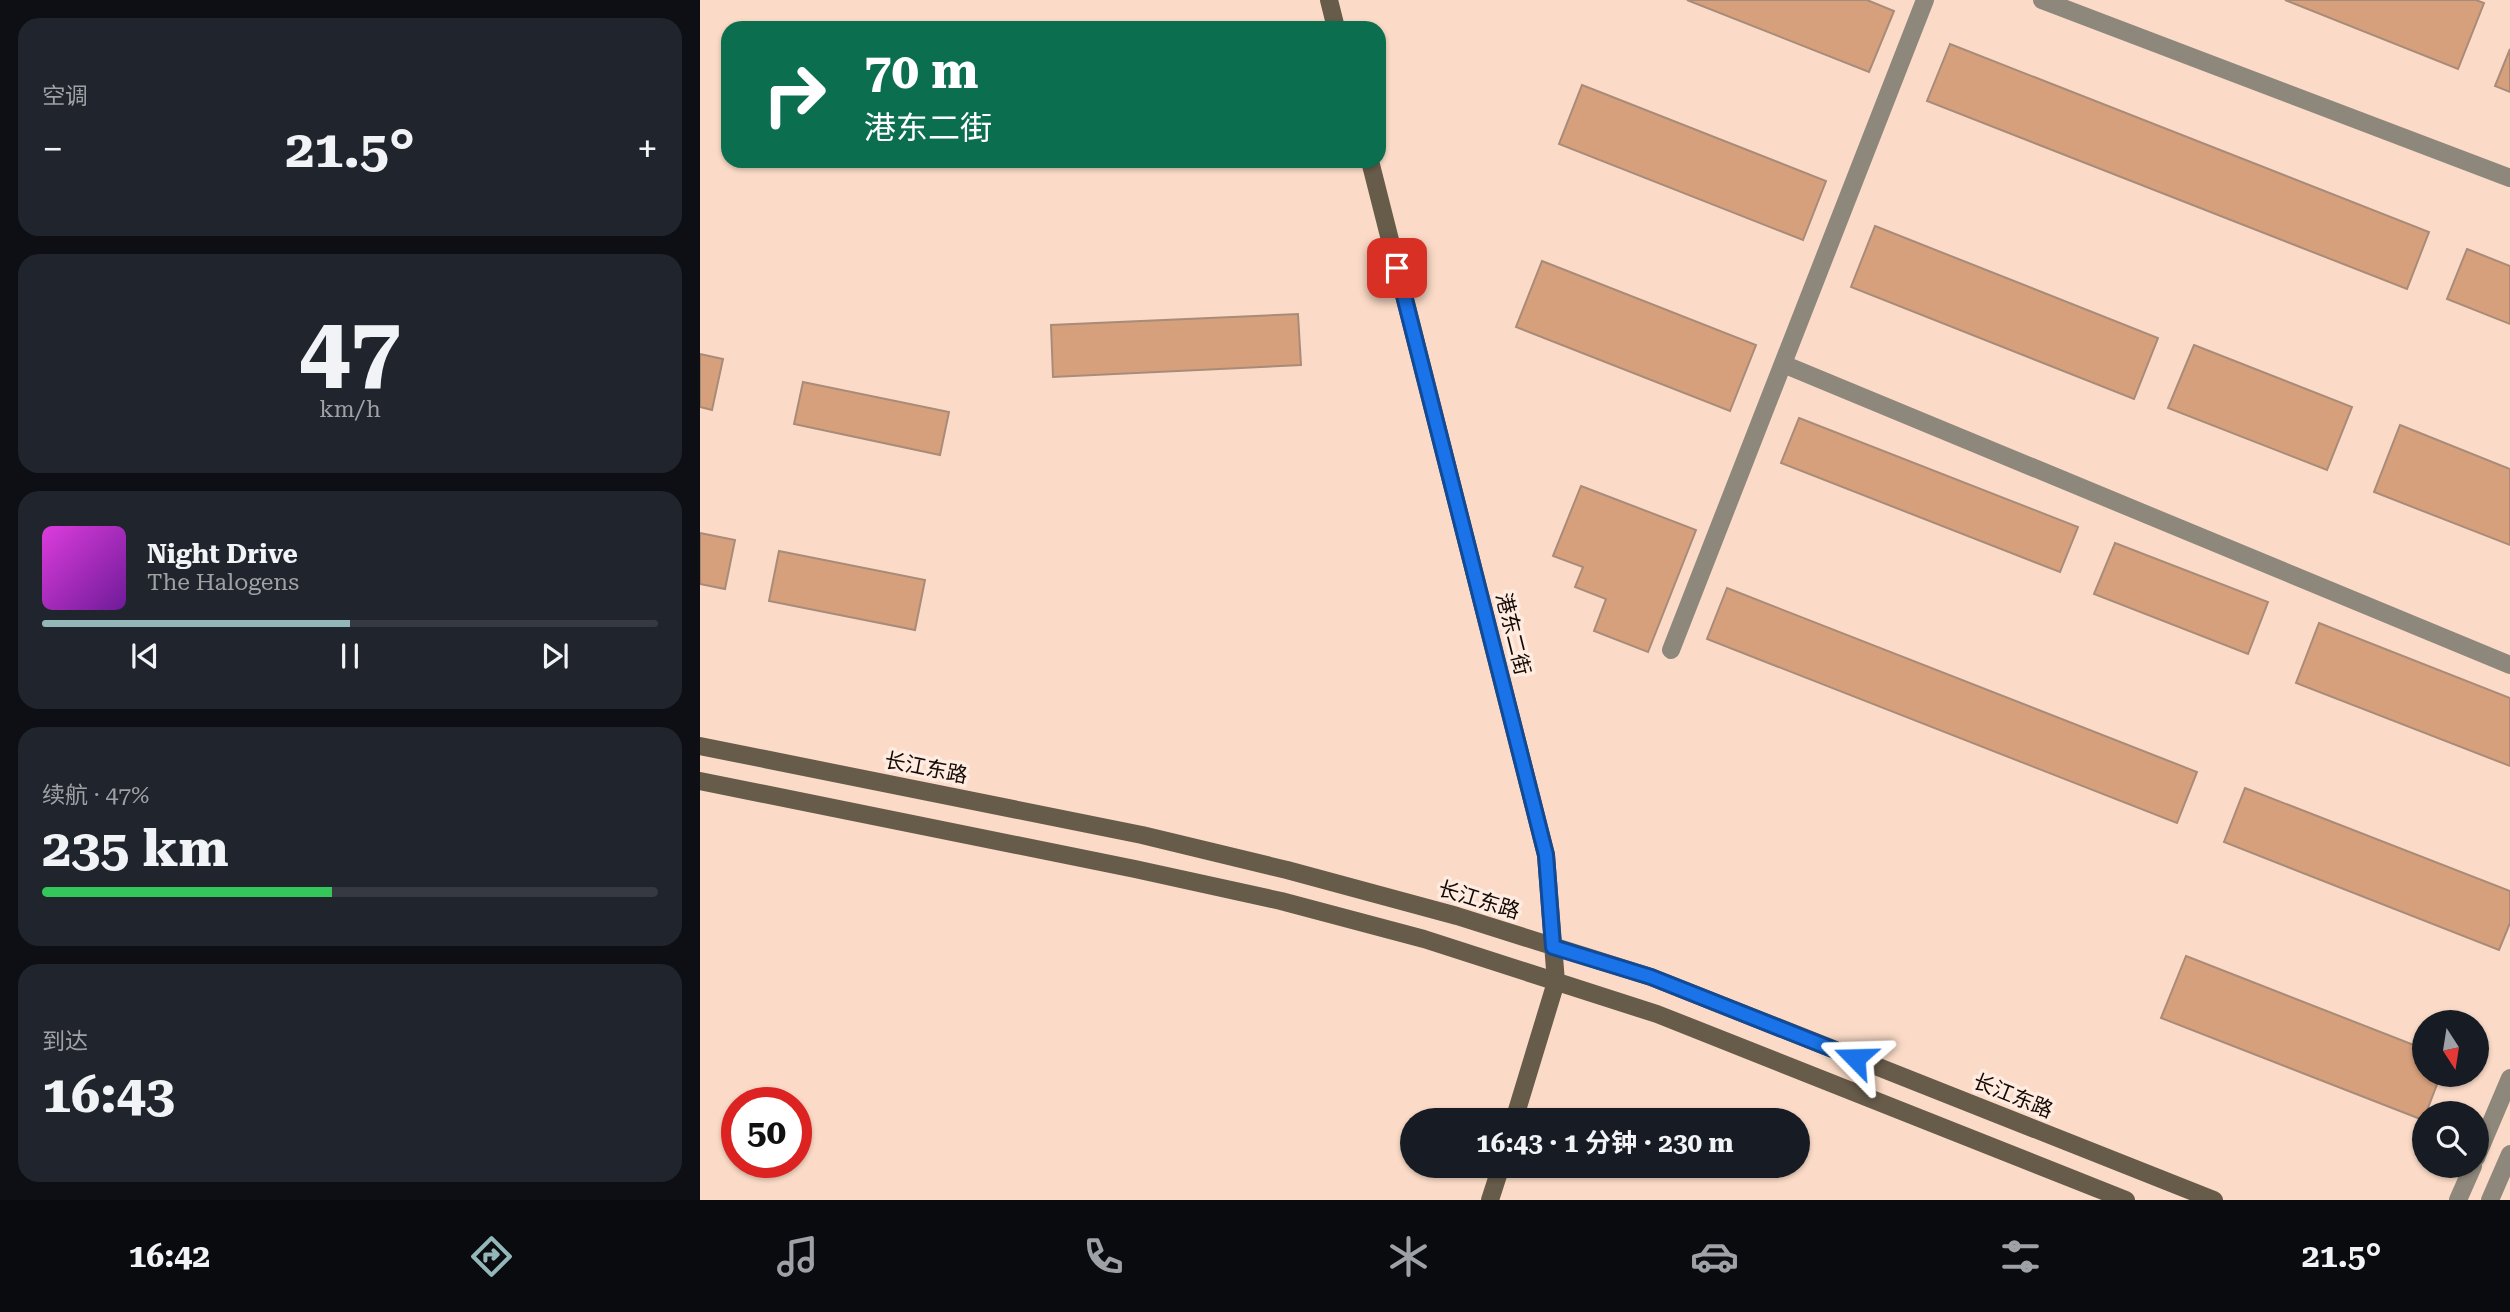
<!DOCTYPE html>
<html lang="zh">
<meta charset="utf-8">
<style>
:root{--surface:#171b24;--page:#20242c;--text:#f1f3f6;--muted:#9ea1a6;--line:#363941;--accent:#93b7b9}
body{margin:0;font-family:"Roboto Serif","Noto Sans SC",serif;background:var(--page);color:var(--text);height:100vh;display:flex;flex-direction:column;font-size:26px;white-space:nowrap}
*{box-sizing:border-box;margin:0}
p{font-size:23px;color:var(--muted)}
.icon{flex:none;width:38px;height:38px;fill:none;stroke:currentColor;stroke-width:2;stroke-linecap:round;stroke-linejoin:round}
.map{position:relative;flex:1;overflow:hidden}
.sheet{display:flex;flex-direction:column;gap:18px;padding:18px;background:#0d0f14;width:700px}
.sheet>*{flex:none}
.banner{position:absolute;left:21px;top:21px;width:665px;height:147px;border-radius:21px;box-shadow:0 2px 5px #0004;background:#0b6e4f;color:#fff;overflow:hidden}
.needle{width:46px;rotate:168deg}
.buttons{position:absolute;left:1712px;top:1010px;display:grid;gap:14px}
.buttons a{display:grid;place-items:center;width:77px;height:77px;border-radius:50%;background:var(--surface);box-shadow:0 2px 5px #0004;font-size:35px}
.speed{position:absolute;left:21px;top:1087px;display:flex;gap:14px;font-size:35px;font-weight:700;text-align:center}
.speed>*{display:grid;place-content:center;width:91px;height:91px;border-radius:50%;background:var(--surface);box-shadow:0 2px 5px #0004;line-height:1}
.speed .limit{border:10px solid #d22;background:#fff;color:#111}
.pin{position:absolute;display:grid;place-items:center;width:60px;height:60px;color:#fff;margin:-30px;border-radius:14px;box-shadow:0 4px 10px #0006}
.me{position:absolute;width:77px;margin:-38px;rotate:292deg;stroke-linejoin:round;filter:drop-shadow(0 0 5px #0008)}
.turn{display:flex;align-items:center;gap:24px;height:147px;padding:0 28px;font-size:32px}
.turn .icon{width:91px;height:91px;stroke-width:2.5}
.turn b{display:block;font-size:49px;line-height:60px}
.big{font-size:52px;font-weight:700;line-height:1.1}
.sheet .card{flex:1;display:flex;flex-direction:column;justify-content:center;gap:10px;min-width:0;padding:0 24px;border-radius:21px;background:var(--page)}
.sheet .dial{align-items:center;gap:0}
.dial b{font-size:91px;line-height:1}
.song{display:flex;align-items:center;gap:21px}
.cover{width:84px;height:84px;border-radius:10px;background:linear-gradient(135deg,hsl(300 70% 55%),hsl(280 70% 35%))}
.played{height:7px;border-radius:4px;background:linear-gradient(90deg,var(--accent) 50%,var(--line) 50%)}
.keys{display:flex;justify-content:space-around;direction:ltr}
.heat{display:flex;justify-content:space-between;align-items:center;font-size:38px;direction:ltr}
.charge{height:10px;border-radius:5px;background:linear-gradient(90deg,#34c759 47%,var(--line) 0)}
.trip{position:absolute;left:700px;top:1108px;width:410px;height:70px;border-radius:35px;background:var(--surface);box-shadow:0 2px 5px #0004;font-weight:700;line-height:70px;text-align:center}
.menu{display:flex;height:112px;justify-content:space-around;align-items:center;background:#090b0e;color:var(--muted)}
.menu .icon{width:49px;height:49px}
.menu .active{color:var(--accent)}
.menu b{font-size:32px;color:var(--text)}
main{display:flex;flex:1;min-height:0}
.map>svg:first-child{display:block}
.building{fill:#d6a07d;stroke:#a88b78;stroke-width:2}
.lines{fill:none;stroke-linecap:round;stroke-linejoin:round}
.street{stroke:#8e877b;stroke-width:18}
.secondary{stroke:#675b4a;stroke-width:18}
.route-casing{stroke:#114b97;stroke-width:18}
.route{stroke:#1a73e8;stroke-width:12}
.labels{text-anchor:middle;stroke-width:7;stroke-linejoin:round;paint-order:stroke}
.street-label{font-size:21px;fill:#130904;stroke:#ffebdf}
</style>
<main>
<section class="sheet">
<div class="card"><p>空调</p>
<div class="heat"><a>−</a><b class="big">21.5°</b><a>+</a></div>
</div>
<div class="card dial"><b>47</b><p>km/h</p></div>
<div class="card">
<div class="song"><i class="cover"></i><div><b>Night Drive</b><p>The Halogens</p></div></div>
<div class="played"></div>
<div class="keys"><svg class="icon" aria-label="previous" viewBox="0 0 24 24"><path d="M18 5L8 12l10 7zM5 5v14"/></svg><svg class="icon" aria-label="pause" viewBox="0 0 24 24"><path d="M8 5v14M16 5v14"/></svg><svg class="icon" aria-label="next" viewBox="0 0 24 24"><path d="M6 5l10 7-10 7zM19 5v14"/></svg></div>
</div>
<div class="card"><p>续航 · 47%</p><b class="big">235 km</b><div class="charge"></div></div>
<div class="card"><p>到达</p><b class="big">16:43</b></div>
</section>
<div class="map">
<svg width="1810" height="1200" viewBox="0 0 1810 1200">
<rect width="100%" height="100%" fill="#fbdbc7"/>
<!-- building -->
<path class="building" d="M987,0H1167L1194,11L1169,72Z
M1585,0H1776L1784,3L1758,69Z
M1250,44L1729,232L1707,289L1227,101Z
M1810,49V92L1795,86Z
M882,85L1126,181L1103,240L859,144Z
M1175,226L1458,338L1434,399L1151,287Z
M1767,249L1810,266V324L1747,299Z
M842,261L1056,345L1030,411L816,327Z
M598,314L601,365L353,377L351,325Z
M1494,345L1652,407L1627,470L1468,408Z
M0,354L23,359L12,410L0,407Z
M103,382L249,412L240,455L94,424Z
M1099,418L1378,527L1360,572L1081,463Z
M1700,425L1810,469V545L1674,492Z
M881,486L996,530L948,652L894,631L906,599L875,587L883,567L853,556Z
M0,533L35,540L25,589L0,584Z
M1415,543L1568,602L1548,654L1394,594Z
M79,551L225,580L215,630L69,601Z
M1027,588L1497,772L1477,823L1007,639Z
M1619,623L1810,698V766L1596,683Z
M1545,788L1810,891V923L1799,950L1524,842Z
M1486,956L1724,1049V1074H1741L1726,1113H1724L1723,1120L1461,1018Z"/>
<g class="lines">
<!-- street -->
<path class="street" d="M1342,0L1810,178
M1083,364L1810,665
M971,650L1225,0
M1776,1158L1810,1078
M1758,1200L1773,1166
M1790,1200L1810,1154"/>
<!-- secondary -->
<path class="secondary" d="M629,0L636,28
M670,161L846,855L856,982L814,1120
M0,746L442,835L587,870L757,916L951,977L1514,1200
M0,781L435,869L581,901L724,939L957,1014L1426,1200
M790,1200L801,1166"/>
</g>
<g class="lines">
<defs>
<path id="route" d="M697,268L846,855L853,947L951,977L1155,1058"/>
</defs>
<!-- route casing -->
<use href="#route" class="route-casing"/>
<!-- route -->
<use href="#route" class="route"/>
</g>
<g class="labels">
<!-- street labels -->
<g class="street-label">
<text transform="translate(813 634) rotate(76)" y="7">港东二街</text>
<text transform="translate(226 768) rotate(11)" y="7">长江东路</text>
<text transform="translate(779 900) rotate(17)" y="7">长江东路</text>
<text transform="translate(1313 1096) rotate(22)" y="7">长江东路</text>
</g>
</g>
</svg>
<div class="buttons">
<a><svg class="needle" viewBox="-14 -14 28 28"><path d="M0-13l5 13h-10z" fill="#e53935"/><path d="M0 13l5-13h-10z" fill="#9ea1a6"/></svg></a>
<a><svg class="icon" aria-label="search" viewBox="0 0 24 24"><circle cx="10" cy="10" r="6"/><path d="M15 15l6 6"/></svg></a>
</div>
<div class="speed"><div class="limit">50</div></div>
<div class="pin" style="left:697px;top:268px;background:#d93025"><svg class="icon" aria-label="arrive" viewBox="0 0 24 24"><path d="M6 21V4h12l-3 4 3 4H6"/></svg></div>
<svg class="me" style="left:1155px;top:1058px" viewBox="-20 -20 40 40"><path d="M0-17L14 15 0 8-14 15z" fill="#1a73e8" stroke="#fff" stroke-width="4"/></svg>
<div class="trip">16:43 · 1 分钟 · 230 m</div>
<div class="banner">
<div class="turn"><svg class="icon" aria-label="right" viewBox="0 0 24 24"><path d="M7 20v-9h11M14 6l5 5-5 5"/></svg><div><b>70 m</b>港东二街</div></div>
</div>
</div>
</main>
<nav class="menu">
<b>16:42</b>
<svg class="icon active" aria-label="directions" viewBox="0 0 24 24"><path d="M12 3l9 9-9 9-9-9zM9 14v-3h6M13 9l2 2-2 2"/></svg>
<svg class="icon" aria-label="music" viewBox="0 0 24 24"><path d="M9 18V5l10-2v13"/><circle cx="6" cy="18" r="3"/><circle cx="16" cy="16" r="3"/></svg>
<svg class="icon" aria-label="phone" viewBox="0 0 24 24"><path d="M5 4h4l2 5-3 2q2 4 5 5l2-3 5 2v4C11 20 4 13 5 4z"/></svg>
<svg class="icon" aria-label="climate" viewBox="0 0 24 24"><path d="M12 3v18M4 7l16 10M4 17L20 7"/></svg>
<svg class="icon" aria-label="car" viewBox="0 0 24 24"><path d="M5 17H2v-5l4-1 3-4h7l3 4 3 1v5h-3M9 17h6M6 11h13"/><circle cx="7" cy="17" r="2"/><circle cx="17" cy="17" r="2"/></svg>
<svg class="icon" aria-label="filters" viewBox="0 0 24 24"><path d="M4 7h16M4 17h16"/><circle cx="9" cy="7" r="2"/><circle cx="15" cy="17" r="2"/></svg>
<b>21.5°</b>
</nav>
